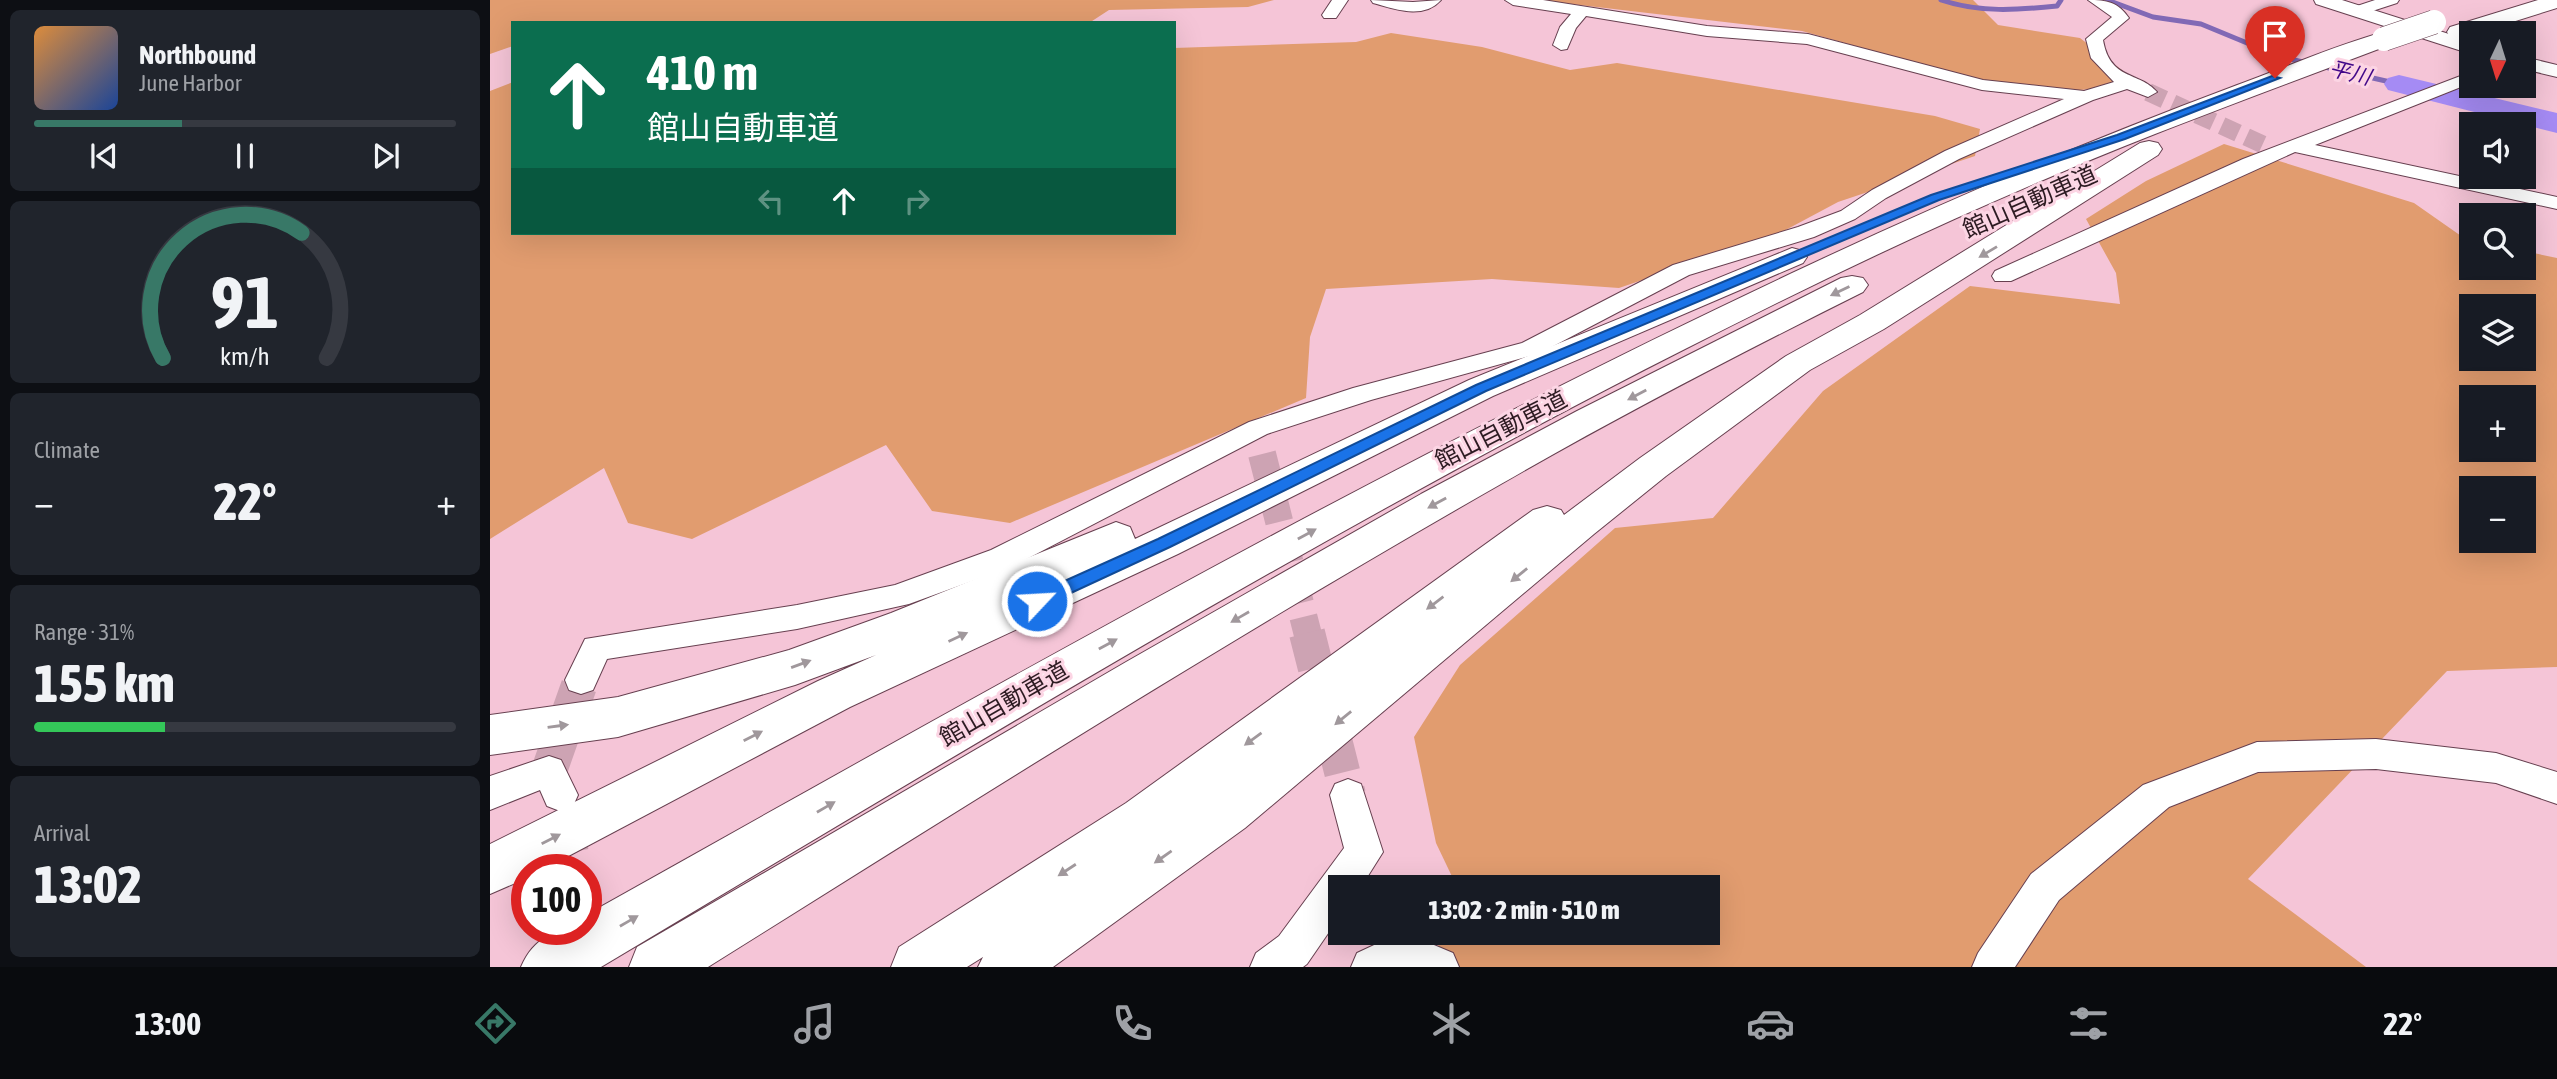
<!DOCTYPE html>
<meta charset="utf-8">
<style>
:root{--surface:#171b24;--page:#20242c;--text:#f1f3f6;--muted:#9ea1a6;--line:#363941;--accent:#387867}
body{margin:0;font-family:"Asap Condensed","Noto Sans JP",sans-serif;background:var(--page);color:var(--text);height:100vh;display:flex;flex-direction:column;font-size:26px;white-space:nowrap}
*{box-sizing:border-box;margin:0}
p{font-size:23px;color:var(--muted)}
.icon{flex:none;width:38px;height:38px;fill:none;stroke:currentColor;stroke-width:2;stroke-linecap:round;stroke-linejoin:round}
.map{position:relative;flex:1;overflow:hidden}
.drawer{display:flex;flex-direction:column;gap:10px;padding:10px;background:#0d0f14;width:490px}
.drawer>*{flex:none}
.hud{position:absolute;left:21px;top:21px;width:665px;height:214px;border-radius:0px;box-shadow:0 7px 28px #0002;background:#0b6e4f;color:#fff;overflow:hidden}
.needle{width:46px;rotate:184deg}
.controls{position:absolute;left:1969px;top:21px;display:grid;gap:14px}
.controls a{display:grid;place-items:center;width:77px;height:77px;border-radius:0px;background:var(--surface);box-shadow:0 7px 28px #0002;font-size:35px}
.speed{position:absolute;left:21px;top:854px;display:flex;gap:14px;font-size:35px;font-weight:700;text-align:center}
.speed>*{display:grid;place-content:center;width:91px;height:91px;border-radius:50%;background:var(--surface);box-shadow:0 7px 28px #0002;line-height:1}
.speed .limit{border:10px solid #d22;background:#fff;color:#111}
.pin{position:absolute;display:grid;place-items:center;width:60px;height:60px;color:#fff;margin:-72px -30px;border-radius:50% 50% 50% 0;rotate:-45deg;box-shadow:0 0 7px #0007}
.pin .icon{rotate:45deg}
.me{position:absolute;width:77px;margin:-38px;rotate:65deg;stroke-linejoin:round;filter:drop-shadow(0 0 5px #0008)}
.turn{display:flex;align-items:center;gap:24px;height:147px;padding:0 21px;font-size:32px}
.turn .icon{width:91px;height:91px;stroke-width:2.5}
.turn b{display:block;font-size:49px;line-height:60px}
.lanes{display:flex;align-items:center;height:66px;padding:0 21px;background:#0003;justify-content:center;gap:35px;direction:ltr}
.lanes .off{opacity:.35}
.big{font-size:52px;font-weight:800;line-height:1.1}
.drawer .card{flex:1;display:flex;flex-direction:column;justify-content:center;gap:10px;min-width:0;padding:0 24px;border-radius:10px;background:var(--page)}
.drawer .dial{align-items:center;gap:0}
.dial svg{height:182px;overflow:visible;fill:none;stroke:var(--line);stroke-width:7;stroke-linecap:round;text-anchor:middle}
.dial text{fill:var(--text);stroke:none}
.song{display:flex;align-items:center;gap:21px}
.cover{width:84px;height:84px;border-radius:10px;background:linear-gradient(135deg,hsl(30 70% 55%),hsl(220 70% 35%))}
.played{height:7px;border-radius:4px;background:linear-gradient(90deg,var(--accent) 35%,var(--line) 35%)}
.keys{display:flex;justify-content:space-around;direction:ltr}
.heat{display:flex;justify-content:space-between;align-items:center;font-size:38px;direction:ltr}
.charge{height:10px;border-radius:5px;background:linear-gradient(90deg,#34c759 31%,var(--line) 0)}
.trip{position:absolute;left:838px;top:875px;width:392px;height:70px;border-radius:0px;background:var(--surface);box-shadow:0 7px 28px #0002;font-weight:800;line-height:70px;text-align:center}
.tabs{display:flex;height:112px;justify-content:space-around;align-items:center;background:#090b0e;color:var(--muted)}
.tabs .icon{width:49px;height:49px}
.tabs .active{color:var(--accent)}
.tabs b{font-size:32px;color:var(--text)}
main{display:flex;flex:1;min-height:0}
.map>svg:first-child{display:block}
.green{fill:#e19c6f;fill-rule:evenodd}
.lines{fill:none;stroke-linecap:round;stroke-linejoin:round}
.stream{stroke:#8169b5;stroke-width:5}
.river{fill:#a58bf4;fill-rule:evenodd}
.minor-tunnel-far2{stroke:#cda3b3;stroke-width:18;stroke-dasharray:18 9;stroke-linecap:butt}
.minor-tunnel-far1{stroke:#cda3b3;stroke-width:28;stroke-dasharray:28 14;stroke-linecap:butt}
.minor-tunnel{stroke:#cda3b3;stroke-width:36;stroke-dasharray:36 18;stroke-linecap:butt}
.minor-casing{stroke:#674050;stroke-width:2}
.tertiary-casing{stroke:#674050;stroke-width:2}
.motorway-casing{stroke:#674050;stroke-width:2}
.minor{fill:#fff;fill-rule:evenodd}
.tertiary{fill:#fff;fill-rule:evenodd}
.motorway{fill:#fff;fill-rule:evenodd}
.motorway-bridge-casing{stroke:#674050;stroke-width:25;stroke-linecap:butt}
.motorway-bridge{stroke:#fff;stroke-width:24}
.oneway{fill:#a0989c}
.route{fill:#1a73e8;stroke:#114b97;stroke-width:2}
.labels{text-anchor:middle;stroke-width:6;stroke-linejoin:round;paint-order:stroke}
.far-water-label{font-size:21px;font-style:italic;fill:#420889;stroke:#fcd5e4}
.street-label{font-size:24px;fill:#2d1b22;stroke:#fcd5e4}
</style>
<main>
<section class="drawer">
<div class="card">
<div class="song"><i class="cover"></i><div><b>Northbound</b><p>June Harbor</p></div></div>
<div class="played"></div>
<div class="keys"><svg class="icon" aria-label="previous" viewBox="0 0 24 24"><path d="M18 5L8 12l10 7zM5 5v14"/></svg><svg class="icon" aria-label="pause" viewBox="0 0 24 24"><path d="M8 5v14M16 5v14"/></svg><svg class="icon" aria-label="next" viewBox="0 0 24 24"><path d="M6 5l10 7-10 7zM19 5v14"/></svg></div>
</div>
<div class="card dial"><svg viewBox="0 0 100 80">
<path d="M14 69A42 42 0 1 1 86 69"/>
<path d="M14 69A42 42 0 0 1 75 14" stroke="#387867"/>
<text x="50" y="56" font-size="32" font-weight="700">91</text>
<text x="50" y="72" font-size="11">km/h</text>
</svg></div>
<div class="card"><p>Climate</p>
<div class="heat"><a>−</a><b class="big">22°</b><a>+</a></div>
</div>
<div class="card"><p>Range · 31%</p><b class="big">155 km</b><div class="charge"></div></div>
<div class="card"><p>Arrival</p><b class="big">13:02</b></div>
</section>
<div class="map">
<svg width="2067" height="967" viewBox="0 0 2067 967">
<rect width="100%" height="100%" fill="#f5c5d7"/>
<!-- green -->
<path class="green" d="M0,0H784L758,7L619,10L599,23H23V46L0,54Z
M1047,0H1483L1508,25L1590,38L1650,84L1580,91L1487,80L1312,31Z
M901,33L992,47L1080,70L1127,63L1445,116L1490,129L1485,156L1348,202L1290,233L1129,288L1002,279L836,289L820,337L816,398L520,523L442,511L396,445L202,539L138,523L114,468L0,539V91L23,82V233H684V48L866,42Z
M1734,144L1924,203L1974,238L1981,240V268H2034V251L2067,258V667L1957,671L1758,879L1876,967H913L969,933H1218V887H967L946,843L924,737L970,665L1125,528L1223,518L1333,391L1480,286L1630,304L1626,273L1596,219L1656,181ZM1981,306H2034V359H1981ZM1981,397H2034V450H1981ZM1981,488H2034V541H1981Z"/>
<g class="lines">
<!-- stream -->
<path class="stream" d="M1451,0C1489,13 1528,10 1567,6L1571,0
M1617,0L1663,17L1711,24L1791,57L1909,84"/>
<!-- river -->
<path class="river" d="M1909,75L2067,113V133L1898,90L1894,84L1898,78Z"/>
<!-- minor-tunnel-far2 -->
<path class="minor-tunnel-far2" d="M1658,92L1774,145"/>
<!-- minor-tunnel-far1 -->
<path class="minor-tunnel-far1" d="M772,454L818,635"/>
<!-- minor-tunnel -->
<path class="minor-tunnel" d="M817,633L858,795
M59,771L91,680
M74,817L84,870"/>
<defs>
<path id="minor" d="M842,0H858L846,18H834L832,15Z
M881,0L923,2L951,0C933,20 905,9 883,3Z
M1015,0H1053L1217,26L1318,34L1493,80L1594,91L1624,82L1601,58L1596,39L1622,17L1598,0C1617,0 1628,2 1639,18L1613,40C1620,81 1649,71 1667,92L1658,97L1637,89L1603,100L1469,159L1396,198L1365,219L1324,237L1199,275L1050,353L881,400L777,434L523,566L419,604L307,629L117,659L103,690L91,694L79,690L75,680L95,639L307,605L405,585L501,550L759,422L863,388L1032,343L1183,265L1308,227L1351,211L1382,190L1455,151L1574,99L1492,90L1317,44L1217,36L1096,16L1086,28L1077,49L1071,50L1063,45L1070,27L1081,14L1023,5Z
M1885,0H1909L1907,3L1867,16L1859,11L1861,8Z
M1981,72V83L1825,145L2067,197V209L1805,152L1521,281H1505L1502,276L1505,271L1753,159Z
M1886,739L2006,753L2067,772V804L2006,783L1886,769L1768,772L1679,807L1569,900L1525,967H1482L1488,953L1541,874L1653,785L1767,742Z
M59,756L71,760L88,795L83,806L70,811L57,806L50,790L0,810V776Z
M858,779L871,784L893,852L871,887H850V916L817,964L813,967H760L766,953L789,936L854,848L840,795L845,784Z
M915,937L932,940L963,953L969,967H861L867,953L897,939Z"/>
<path id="tertiary" d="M1824,0H1852L1981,41V54L1826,4Z
M2034,57L2067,65V77L2034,69Z"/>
<path id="motorway" d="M2048,0H2067V8L1968,39L1960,37L1957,32L1960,27Z
M1894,32L1902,34L1905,39L1902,44C1823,74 1744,103 1665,134C1505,197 1348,271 1195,349C824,537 468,754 111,967H31C44,937 65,929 96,929V915C498,690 898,462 1315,267C1455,201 1598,141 1742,87C1792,69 1843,46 1894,32Z
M1659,141L1668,143L1672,149L1668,155L1394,329L1320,370L1176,476L1104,534L755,828L563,967H488L493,957L477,967H401L409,947L636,803L1043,510L1057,506L1071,510L1074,515L1150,458L1296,356L1370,315L1650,143Z
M1302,248L1313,251L1317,257L1313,263L1003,396L688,554L360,707L52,870H37V878L0,894V844L328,681L386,655L305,685L128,737L0,755V715L128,697L299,650L401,613L626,522L640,527L645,539L979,380Z
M1362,276L1373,278L1378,285L1373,292C1251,353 1129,416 1011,484C742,637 480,803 218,967H139L147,947L636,662L931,494L1087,411L1351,278Z"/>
</defs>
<!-- minor casing -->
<use href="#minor" class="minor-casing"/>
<!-- tertiary casing -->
<use href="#tertiary" class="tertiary-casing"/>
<!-- motorway casing -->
<use href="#motorway" class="motorway-casing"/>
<!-- minor -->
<use href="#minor" class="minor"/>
<!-- tertiary -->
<use href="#tertiary" class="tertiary"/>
<!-- motorway -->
<use href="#motorway" class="motorway"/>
<defs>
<path id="motorway-bridge" d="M1894,39L1944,22"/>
</defs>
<!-- motorway-bridge casing -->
<use href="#motorway-bridge" class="motorway-bridge-casing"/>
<!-- motorway-bridge -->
<use href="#motorway-bridge" class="motorway-bridge"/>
</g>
<!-- one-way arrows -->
<defs><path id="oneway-solid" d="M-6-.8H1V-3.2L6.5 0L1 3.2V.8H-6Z" transform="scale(1.75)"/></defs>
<g class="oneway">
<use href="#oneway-solid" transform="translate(1498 252) rotate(149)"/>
<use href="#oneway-solid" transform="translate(1350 291) rotate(154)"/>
<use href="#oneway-solid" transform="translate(1147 395) rotate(152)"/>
<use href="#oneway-solid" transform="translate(947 503) rotate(151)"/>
<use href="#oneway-solid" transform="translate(817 534) rotate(-29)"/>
<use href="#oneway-solid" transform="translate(1029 575) rotate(141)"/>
<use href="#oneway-solid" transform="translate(945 603) rotate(143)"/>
<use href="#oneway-solid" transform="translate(750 617) rotate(150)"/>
<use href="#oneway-solid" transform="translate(468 637) rotate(-25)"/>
<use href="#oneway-solid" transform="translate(618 644) rotate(-29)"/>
<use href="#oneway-solid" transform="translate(311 664) rotate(-20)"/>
<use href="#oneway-solid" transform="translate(853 718) rotate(141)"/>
<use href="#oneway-solid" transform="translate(68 726) rotate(-8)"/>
<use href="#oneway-solid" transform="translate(263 736) rotate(-27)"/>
<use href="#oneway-solid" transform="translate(763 739) rotate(144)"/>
<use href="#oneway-solid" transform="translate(336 807) rotate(-30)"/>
<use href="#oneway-solid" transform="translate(61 839) rotate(-27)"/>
<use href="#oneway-solid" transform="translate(673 857) rotate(145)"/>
<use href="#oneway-solid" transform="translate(577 870) rotate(147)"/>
<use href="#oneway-solid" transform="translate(139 921) rotate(-30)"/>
</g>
<!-- route -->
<path class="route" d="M1782,76L1790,78L1635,139L1449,200L996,391L680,547L553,606H541L538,601L541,596L668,539L986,385L1441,195L1627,135Z"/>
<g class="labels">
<!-- far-water labels -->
<g class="far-water-label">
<text transform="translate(1860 73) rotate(14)" y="7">平川</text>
</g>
<!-- street labels -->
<g class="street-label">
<text transform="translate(1540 202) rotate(-24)" y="8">館山自動車道</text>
<text transform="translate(1011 430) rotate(-27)" y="8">館山自動車道</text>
<text transform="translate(514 704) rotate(-30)" y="8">館山自動車道</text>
</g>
</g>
</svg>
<div class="controls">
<a><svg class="needle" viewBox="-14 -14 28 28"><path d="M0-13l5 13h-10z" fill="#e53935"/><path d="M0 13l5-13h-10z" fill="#9ea1a6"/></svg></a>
<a><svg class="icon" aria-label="sound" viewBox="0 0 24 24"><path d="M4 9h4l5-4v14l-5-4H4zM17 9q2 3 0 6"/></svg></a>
<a><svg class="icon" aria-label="search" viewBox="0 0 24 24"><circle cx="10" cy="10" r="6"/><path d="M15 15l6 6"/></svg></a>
<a><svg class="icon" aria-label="layers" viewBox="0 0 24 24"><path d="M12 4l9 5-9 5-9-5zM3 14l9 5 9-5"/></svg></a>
<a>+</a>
<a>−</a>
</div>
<div class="speed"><div class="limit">100</div></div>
<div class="pin" style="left:1785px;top:78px;background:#d93025"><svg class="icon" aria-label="arrive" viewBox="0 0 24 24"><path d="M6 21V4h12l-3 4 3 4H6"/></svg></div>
<svg class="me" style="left:547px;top:601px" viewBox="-20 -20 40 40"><circle r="17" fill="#1a73e8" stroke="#fff" stroke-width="3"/><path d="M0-11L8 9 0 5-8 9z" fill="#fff"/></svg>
<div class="trip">13:02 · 2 min · 510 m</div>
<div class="hud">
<div class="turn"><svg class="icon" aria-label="ahead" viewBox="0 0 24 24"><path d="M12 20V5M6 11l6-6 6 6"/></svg><div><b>410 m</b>館山自動車道</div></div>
<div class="lanes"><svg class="icon off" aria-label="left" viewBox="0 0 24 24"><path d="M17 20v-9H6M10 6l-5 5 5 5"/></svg><svg class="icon" aria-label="ahead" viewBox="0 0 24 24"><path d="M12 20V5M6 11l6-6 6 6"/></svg><svg class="icon off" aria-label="right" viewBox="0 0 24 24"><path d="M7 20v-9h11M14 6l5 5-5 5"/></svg></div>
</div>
</div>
</main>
<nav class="tabs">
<b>13:00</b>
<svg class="icon active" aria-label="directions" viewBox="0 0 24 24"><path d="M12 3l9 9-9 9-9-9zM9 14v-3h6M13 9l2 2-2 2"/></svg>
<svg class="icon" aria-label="music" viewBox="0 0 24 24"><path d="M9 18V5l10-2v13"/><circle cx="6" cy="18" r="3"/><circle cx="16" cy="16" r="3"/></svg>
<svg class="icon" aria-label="phone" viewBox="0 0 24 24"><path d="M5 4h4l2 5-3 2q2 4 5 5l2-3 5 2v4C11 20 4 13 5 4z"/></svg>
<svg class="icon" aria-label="climate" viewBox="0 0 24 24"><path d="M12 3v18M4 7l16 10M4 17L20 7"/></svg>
<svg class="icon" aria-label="car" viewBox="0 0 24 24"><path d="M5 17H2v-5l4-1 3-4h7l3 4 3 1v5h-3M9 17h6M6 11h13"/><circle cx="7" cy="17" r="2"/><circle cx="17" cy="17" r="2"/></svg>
<svg class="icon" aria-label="filters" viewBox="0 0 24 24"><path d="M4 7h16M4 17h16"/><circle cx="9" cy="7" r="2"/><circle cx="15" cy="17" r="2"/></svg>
<b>22°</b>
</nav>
